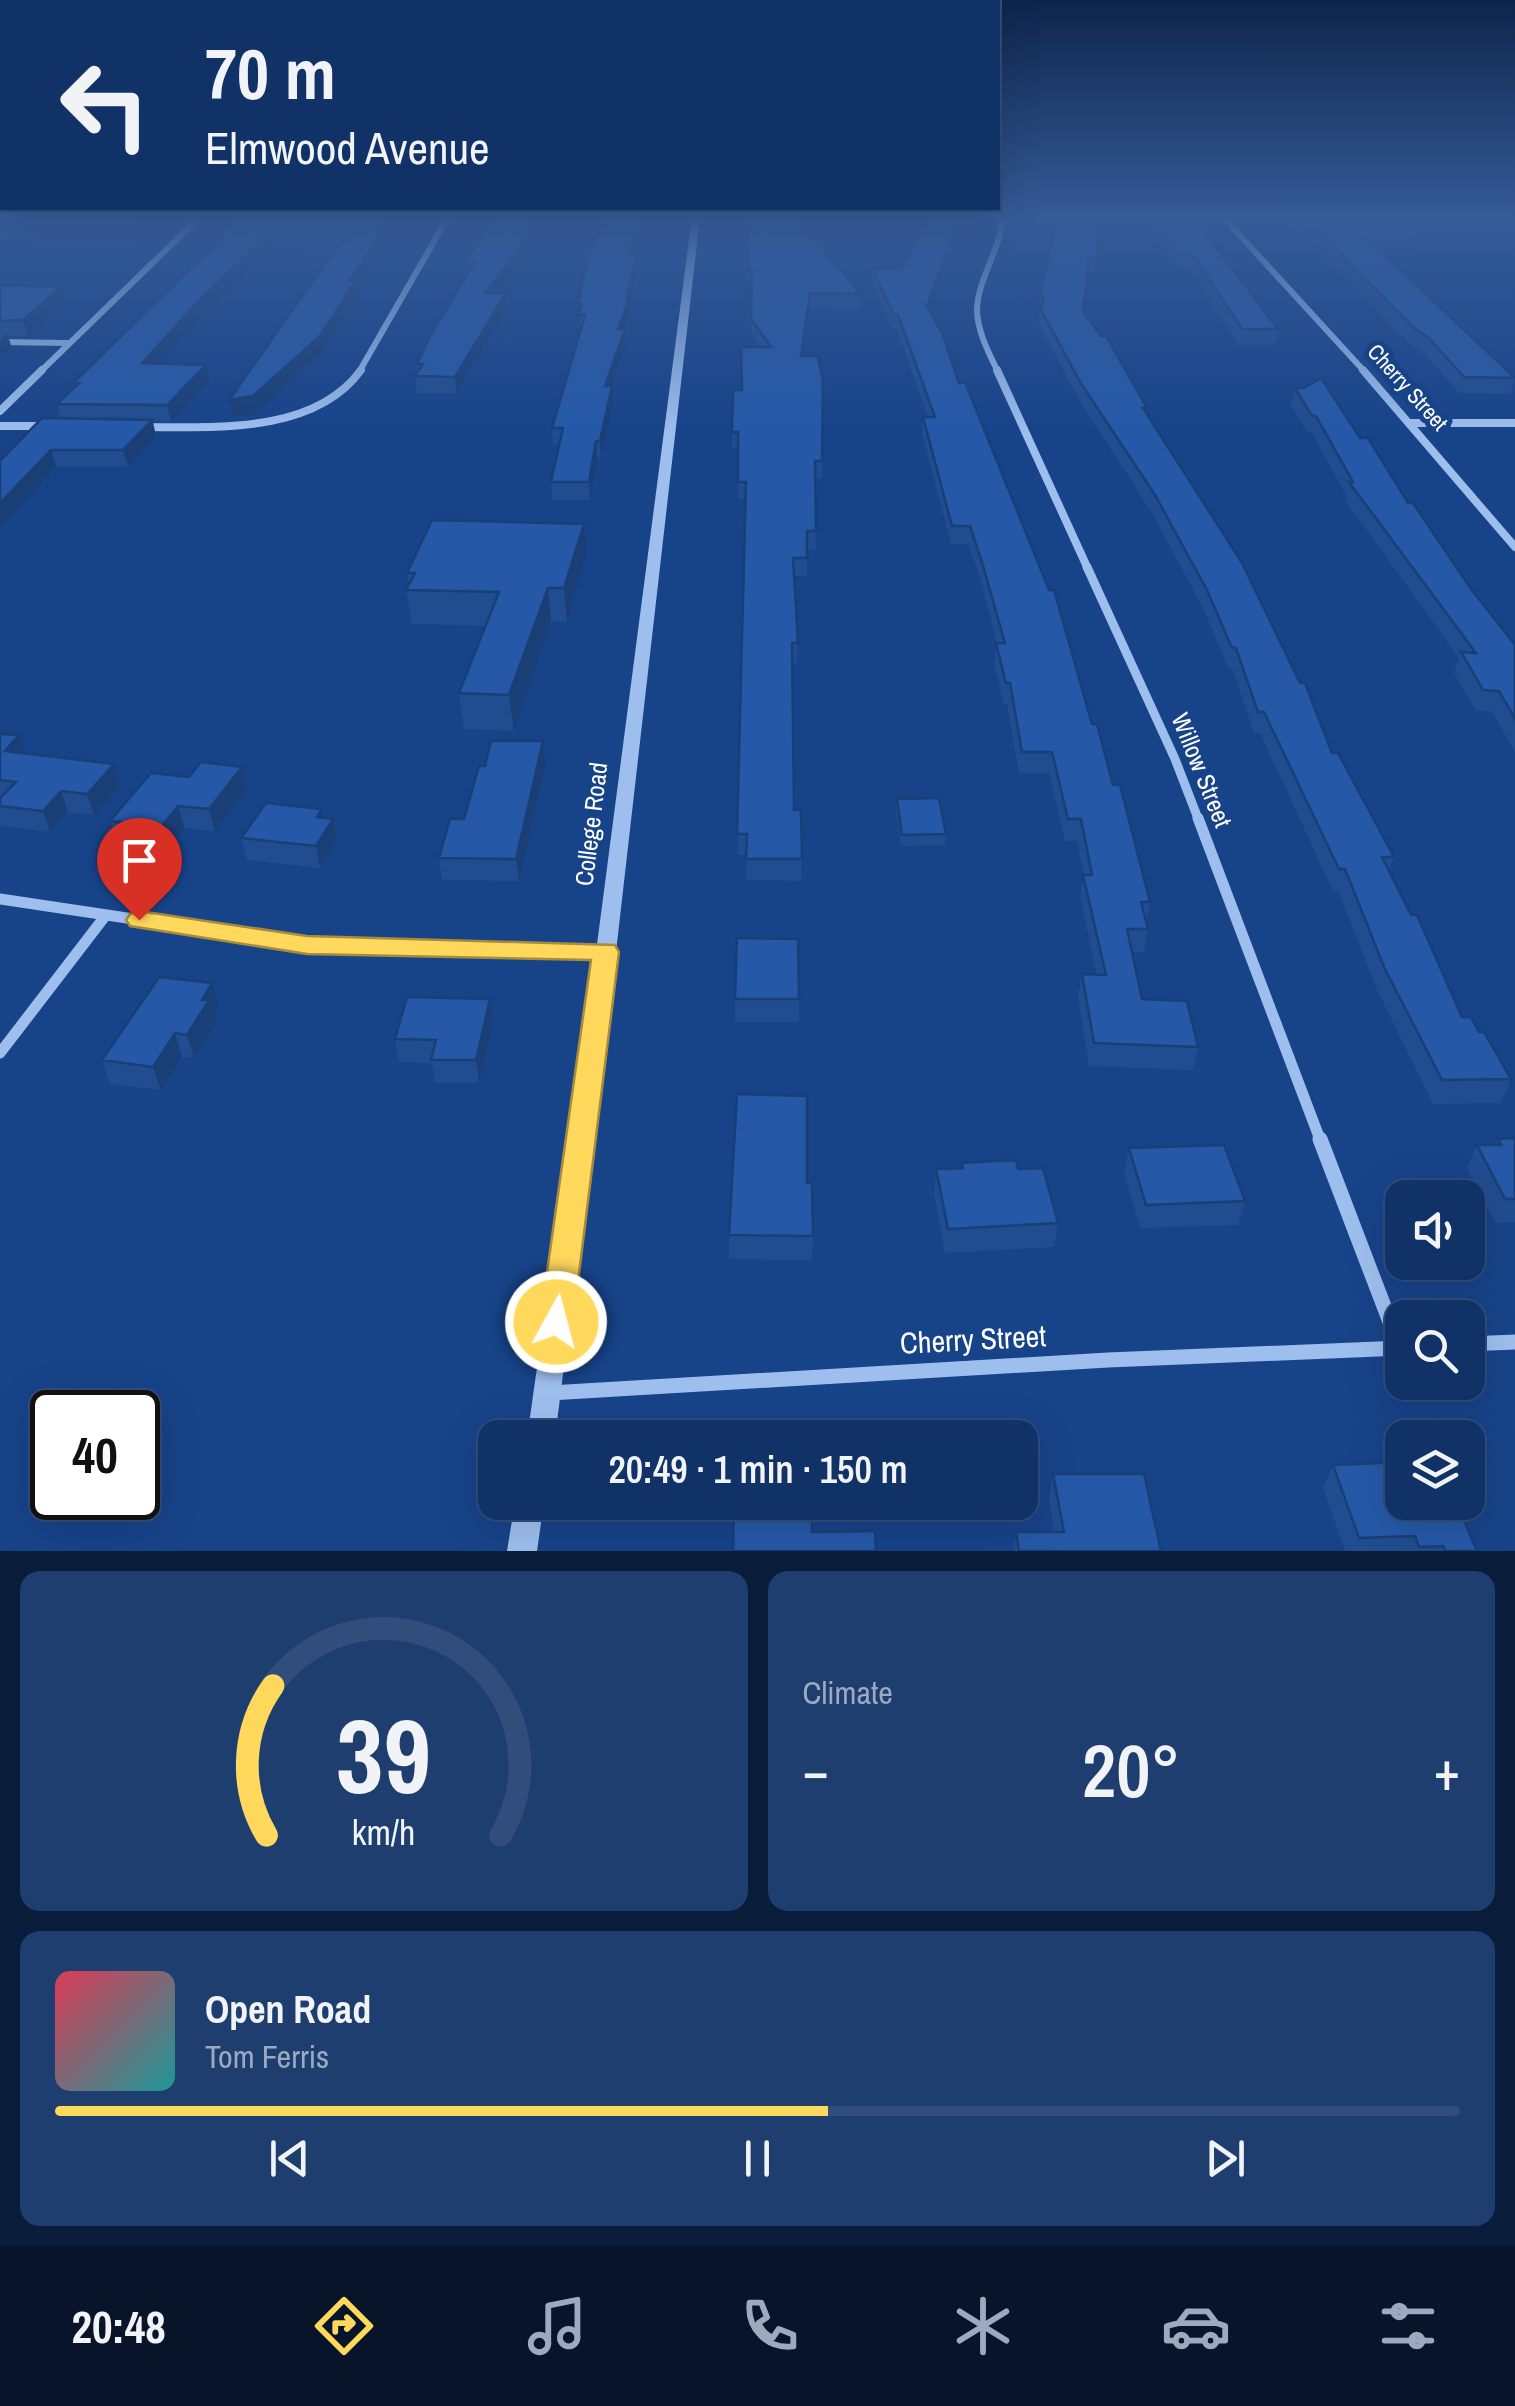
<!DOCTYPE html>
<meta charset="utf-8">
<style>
:root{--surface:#113267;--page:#1e3e70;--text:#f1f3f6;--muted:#9caac0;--line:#304d7b;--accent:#ffd85c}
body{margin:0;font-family:"Archivo Narrow",sans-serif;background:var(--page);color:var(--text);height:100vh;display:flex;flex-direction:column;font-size:38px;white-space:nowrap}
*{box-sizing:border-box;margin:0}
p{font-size:32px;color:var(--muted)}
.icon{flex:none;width:55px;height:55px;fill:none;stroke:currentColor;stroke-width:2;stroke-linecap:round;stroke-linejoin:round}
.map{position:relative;height:1551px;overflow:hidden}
.panel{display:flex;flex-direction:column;gap:20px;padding:20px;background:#091c39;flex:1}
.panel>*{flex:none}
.banner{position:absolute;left:0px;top:0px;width:1000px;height:210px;box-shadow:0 10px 40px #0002,0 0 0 2px var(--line);background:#113267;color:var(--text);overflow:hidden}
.fabs{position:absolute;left:1385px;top:1180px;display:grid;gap:20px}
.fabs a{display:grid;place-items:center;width:100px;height:100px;border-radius:20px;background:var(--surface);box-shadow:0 10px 40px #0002,0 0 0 2px var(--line);font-size:50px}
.speed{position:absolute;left:30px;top:1390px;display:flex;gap:20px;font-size:50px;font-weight:700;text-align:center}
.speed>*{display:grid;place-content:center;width:130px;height:130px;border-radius:50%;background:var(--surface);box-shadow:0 10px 40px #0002,0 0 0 2px var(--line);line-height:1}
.speed .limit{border:5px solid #111;border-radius:15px;background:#fff;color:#111}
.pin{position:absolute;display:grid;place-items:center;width:85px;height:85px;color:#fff;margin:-102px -42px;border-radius:50% 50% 50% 0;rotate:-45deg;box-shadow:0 0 10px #0007}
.pin .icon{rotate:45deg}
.me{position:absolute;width:110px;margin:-55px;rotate:7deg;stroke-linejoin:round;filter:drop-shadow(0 0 8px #0008)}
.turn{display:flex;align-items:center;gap:35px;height:210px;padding:0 40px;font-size:45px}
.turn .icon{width:130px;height:130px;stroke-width:2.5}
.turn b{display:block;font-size:70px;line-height:85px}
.big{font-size:75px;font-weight:600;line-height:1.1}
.panel .tile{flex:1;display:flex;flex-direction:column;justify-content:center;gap:15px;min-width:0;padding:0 35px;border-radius:20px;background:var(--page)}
.panel .dial{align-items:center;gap:0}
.dial svg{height:260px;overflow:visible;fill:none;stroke:var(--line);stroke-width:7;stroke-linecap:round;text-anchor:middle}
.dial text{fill:var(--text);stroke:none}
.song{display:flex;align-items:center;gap:30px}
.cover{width:120px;height:120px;border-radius:15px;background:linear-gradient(135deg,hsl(350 70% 55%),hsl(180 70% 35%))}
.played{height:10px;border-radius:5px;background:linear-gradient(90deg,var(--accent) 55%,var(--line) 55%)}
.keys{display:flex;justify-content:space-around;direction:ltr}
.heat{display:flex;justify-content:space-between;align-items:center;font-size:55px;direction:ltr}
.panel .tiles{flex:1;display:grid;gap:20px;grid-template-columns:1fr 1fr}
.tile:last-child{grid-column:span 2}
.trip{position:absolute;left:478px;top:1420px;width:560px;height:100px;border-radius:20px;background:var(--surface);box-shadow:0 10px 40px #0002,0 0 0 2px var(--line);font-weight:600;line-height:100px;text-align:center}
.menu{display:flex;height:160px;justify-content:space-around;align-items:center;background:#071429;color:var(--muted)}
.menu .icon{width:70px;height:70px}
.menu .current{color:var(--accent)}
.menu b{font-size:45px;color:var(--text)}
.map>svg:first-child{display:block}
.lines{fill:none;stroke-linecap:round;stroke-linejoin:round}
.minor-far4{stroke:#9ebfee;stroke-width:6}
.minor-far3{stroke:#9ebfee;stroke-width:8}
.minor-far2{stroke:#9ebfee;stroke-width:9}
.minor-far1{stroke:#9ebfee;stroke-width:11}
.minor{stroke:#9ebfee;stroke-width:15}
.tertiary{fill:#9ebfee;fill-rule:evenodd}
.wall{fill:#204d90}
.shaded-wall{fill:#1a3e76}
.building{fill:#2559a8;stroke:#1a3e76;stroke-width:2.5}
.route{fill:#ffd85c;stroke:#a68c3c;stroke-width:2.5}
.labels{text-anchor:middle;stroke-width:10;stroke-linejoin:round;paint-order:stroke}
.far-street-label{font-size:22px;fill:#fff;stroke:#174389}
.street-label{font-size:25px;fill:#fff;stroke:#174389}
.near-street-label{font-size:30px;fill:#fff;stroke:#174389}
</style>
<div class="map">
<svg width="1515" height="1551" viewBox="0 0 1515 1551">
<rect width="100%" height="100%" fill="#174389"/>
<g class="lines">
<!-- minor-far4 -->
<path class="minor-far4" d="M1223,217L1365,372
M0,342L67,343
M40,372L200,217
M359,372L448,217
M998,372C989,353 978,333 977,311C977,280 1001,249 1003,217"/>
<!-- minor-far3 -->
<path class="minor-far3" d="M997,370L1088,569
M1363,370L1515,547
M0,411L42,370
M1411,423H1515
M0,426H44
M141,427C212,427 314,435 361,370"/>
<!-- minor-far2 -->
<path class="minor-far2" d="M1087,567L1175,759L1199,821"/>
<!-- minor-far1 -->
<path class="minor-far1" d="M1198,818L1321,1142
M0,899L307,945L606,952
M0,1053L106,915"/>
<!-- minor -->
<path class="minor" d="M1320,1139L1400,1348
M1468,1344L1515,1342
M550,1393L1108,1360L1402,1348"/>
<!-- tertiary -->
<path class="tertiary" d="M692,217H700L616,952L555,1438H527L596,952Z
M515,1502H544L537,1551H507Z"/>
</g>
<!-- wall -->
<path class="wall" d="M0,217H160L131,242L0,240Z
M237,217H404L357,287L359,295L323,352L256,413L233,417L229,400L336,251L272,248L212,305L159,363L209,381L171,422L153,421L156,437L128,467H56L0,528L61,419L57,404L74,388L73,383L217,242V238Z
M493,217H541L536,226L537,240L498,293H506L507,308L456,393H417L415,376L418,372L417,364L467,274L466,262Z
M743,217H830V221H797L861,294L860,309L809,308L803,356L823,382L822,478H815L816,550L807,549V576H794L798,643L797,663H792L794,810L802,859L801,881L746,880V855H738L745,499H738V449H732V432L742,390L760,347L751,334L752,284H749L747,233H743Z
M928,217H963L930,311L1092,724L1150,902L1146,922L1148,929L1144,952H1132L1142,999L1198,1047L1193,1070L1089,1066L1078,997L1082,974L1097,975L1080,897L1084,875L1077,841H1065L1049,773H1019L1007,704H1004L994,663L997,643L981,581L968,544H951L922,434L923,417H928L897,330H893L872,282V268L902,270Z
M1057,217L1097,257L1093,273L1088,272L1083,311L1147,408L1146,414L1332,753L1394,857L1389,872L1462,1017L1479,1032L1511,1079L1501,1103L1433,1104L1377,990L1338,891H1333L1260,733H1254L1232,668H1228L1204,610L1152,513L1080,401L1039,325L1040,296Z
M1141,217H1198L1206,226L1205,233L1278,329L1275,345H1239L1189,268H1176Z
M1277,217H1515V250L1417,249L1416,254H1383L1515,378L1510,394L1459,393L1423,352L1412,346L1314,244H1307Z
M596,224L646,227L635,254L637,269L629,304L630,315L625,329L626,344L612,386L613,403L601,458H597L590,500H552L551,482L559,445H553L552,428L581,330L578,304L597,238Z
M0,285L61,287L65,302L27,336H8L12,349L0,360Z
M1295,388L1360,438L1471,589L1515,645V753L1492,711H1476L1454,673L1459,658L1345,500L1346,495L1312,433H1308L1291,405Z
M584,524L586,556L567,622L551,621L514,731L464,729L459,693L486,626L412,624L406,590L409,585L407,573Z
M0,734L26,754L114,764L120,785L94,815L68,812L50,832L1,826L0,823Z
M543,741L546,762L519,881L442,880L439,858L464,819L485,766Z
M242,767L247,788L215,831L184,828L168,848L117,842L110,821L189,777Z
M897,799L946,834L945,845L901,846L896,810Z
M322,809L324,818L333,819L337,840L320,868L247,860L241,838Z
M212,983L219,1006L214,1015L216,1023L194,1058L182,1057L161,1090L110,1084L102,1060Z
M735,999H799V1022H735Z
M493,1022L479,1083H435L432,1063L399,1062L395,1039Z
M1515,1138V1222L1495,1223L1467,1168L1477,1145H1495L1498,1139Z
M1129,1148L1245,1201L1238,1225L1140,1228L1124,1172Z
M962,1163L1058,1223L1054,1247L945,1253L934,1193L936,1169L962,1168Z
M807,1183L813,1236L812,1260L729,1259V1235Z
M1333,1465L1477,1551H1345L1323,1488Z
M1053,1474L1161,1551H1013L1016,1532H1054L1049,1497Z"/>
<!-- shaded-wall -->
<path class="shaded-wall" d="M142,217H160L131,242L128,229Z
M393,217H404L357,287L359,295L323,352L256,413L233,417L229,400L350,280Z
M532,217H541L536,226L537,240L487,308L485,293Z
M642,217H646V227L629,269L628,254Z
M960,217H963L926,322L927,306Z
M270,234L272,248L212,305L145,379L142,363L209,290Z
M637,254V269L629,304L630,315L619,344L618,329Z
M61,287L65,302L27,336L23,320Z
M506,293L507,308L456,393L455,377Z
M810,293L809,308L801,372V356Z
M625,329L626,344L606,403L605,386Z
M7,334L12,349L0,360V340Z
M206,365L209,381L171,422L167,405Z
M612,386L613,403L601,458L600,441Z
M152,420L156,437L128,467L123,450Z
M596,441L597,458L590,500L589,482Z
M51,450L56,467L0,528V503Z
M584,524L586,556L567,622L564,588Z
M548,588L551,621L514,731L509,695Z
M19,735L27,756L5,751Z
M543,741L546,762L519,881L516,859Z
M114,764L120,785L94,815L87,794Z
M242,767L247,788L215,831L209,809Z
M61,791L68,812L50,832L43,811Z
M178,806L184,828L168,848L162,826Z
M322,809L326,829L333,819L337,840L320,868L316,846L317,817Z
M212,983L219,1006L214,1015L216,1023L194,1058L187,1035L202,1000Z
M490,999L493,1022L479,1083L476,1060Z
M175,1033L182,1057L161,1090L153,1067Z"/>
<!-- building -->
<path class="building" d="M0,217H142L128,229L0,228Z
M237,217H393L350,280H356L320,336L253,396L229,400L327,261L348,237L270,234L209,290L142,363L206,365L167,405L57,404L79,383H73L222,238H217Z
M493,217H532L530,221L536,226L485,293H506L455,377L415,376L423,364H417L431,334L475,262H466Z
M599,217H644L628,254H637L626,300H629L618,329H625L605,386H612L600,441H596L589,482H551L563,428H552L585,315H578L582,304H578L589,254L604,224H596Z
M743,217H794L861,294L810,293L801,356H818L823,382L822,461H815L816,531H807V558H793L798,643H792L794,810H801L802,859H746L747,834H737L746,482H738V432H732L733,390H742L741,347H771L751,319L752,270H749L747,220H743Z
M928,217H960L927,306L943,335L959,383L965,382L1049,590H1054L1092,724H1097L1113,785H1120L1150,902H1141L1148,929H1127L1142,999L1187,1001L1198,1047L1094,1043L1082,974L1106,975L1083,875H1092L1081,819H1068L1052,752H1022L1010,683H1006L996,643H1005L982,562L970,526H952L923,417H935L898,315H894L872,268L902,270Z
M1057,217H1096L1099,243L1095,258H1089L1083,311L1101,336H1106L1147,408H1143L1242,563L1300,683H1305L1332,753H1338L1394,857H1382L1411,915H1417L1462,1017H1471L1479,1032H1484L1511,1079L1442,1080L1384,967L1345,869H1339L1264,712H1258L1236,648H1232L1207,590L1155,495L1082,385L1041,310L1044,296H1040Z
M1152,217H1198L1206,226H1200L1278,329H1242L1192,254H1179Z
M1295,217H1515V236H1414L1419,240L1368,239L1515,378L1464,377L1427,336L1416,330L1317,230H1310Z
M0,285L61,287L23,320L0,321Z
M1321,378L1360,438H1368L1408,503H1413L1471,589L1515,645V719L1499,691L1483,690L1461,652L1476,653L1349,482H1353L1316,416H1312L1295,388H1304Z
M42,418L152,420L123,450H51L0,503V461Z
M432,520L584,524L564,588H548L509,695L459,693L499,592L406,590L415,573H407Z
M0,734L19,735L5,751L114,764L87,794L61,791L43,811L0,806V798L16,782L0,780Z
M491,741H543L516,859L439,858L450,819H464L479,766H485Z
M201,762L242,767L209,809L178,806L162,826L110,821L151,773L189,777Z
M939,798L946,834L902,835L897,799Z
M266,803L322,809L317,817L333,819L316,846L241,838Z
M737,938L798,939L799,999H735Z
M159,977L212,983L202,1000H209L187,1035L175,1033L153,1067L102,1060Z
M407,997L490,999L476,1060H431L436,1040L395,1039Z
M737,1094L807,1096V1183H812L813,1236L729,1235Z
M1515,1138V1199H1505L1477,1145H1501L1498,1139Z
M1224,1145L1245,1201L1146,1205L1129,1148Z
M1016,1160L1018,1169L1043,1168L1058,1223L948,1229L936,1169L963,1168L962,1163Z
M1402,1462V1502H1456L1477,1551H1445L1443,1546L1419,1547L1415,1536L1359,1538L1333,1465Z
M1053,1474H1144L1161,1551H1019L1016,1532H1064Z
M734,1502H812V1532L875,1531L876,1551H733Z"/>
<!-- sky -->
<linearGradient id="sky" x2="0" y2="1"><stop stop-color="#0d254b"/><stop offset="0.5" stop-color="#365b97"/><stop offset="1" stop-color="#365b97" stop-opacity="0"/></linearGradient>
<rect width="1515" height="434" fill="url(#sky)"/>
<!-- route -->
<path class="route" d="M139,911L307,936L615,945L619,952L573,1322L568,1333L556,1337L545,1333L540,1322L591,960L307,954L130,926L126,920L130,914Z"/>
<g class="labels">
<!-- far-street labels -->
<g class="far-street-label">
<text transform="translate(1408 387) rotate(48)" y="8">Cherry Street</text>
</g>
<!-- street labels -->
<g class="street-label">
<text transform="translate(1202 770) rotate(68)" y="9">Willow Street</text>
<text transform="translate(591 824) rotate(-83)" y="9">College Road</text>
</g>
<!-- near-street labels -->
<g class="near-street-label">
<text transform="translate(973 1340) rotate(-3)" y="10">Cherry Street</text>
</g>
</g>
</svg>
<div class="fabs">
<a><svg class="icon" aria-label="sound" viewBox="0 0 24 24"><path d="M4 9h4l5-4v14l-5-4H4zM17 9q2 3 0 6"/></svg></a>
<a><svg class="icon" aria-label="search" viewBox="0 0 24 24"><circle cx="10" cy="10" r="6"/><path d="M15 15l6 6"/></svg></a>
<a><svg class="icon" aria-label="layers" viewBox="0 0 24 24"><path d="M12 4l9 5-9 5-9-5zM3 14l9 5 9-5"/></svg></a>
</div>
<div class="speed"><div class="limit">40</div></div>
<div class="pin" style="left:139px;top:920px;background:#d93025"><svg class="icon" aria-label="arrive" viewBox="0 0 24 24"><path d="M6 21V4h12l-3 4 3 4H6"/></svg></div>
<svg class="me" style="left:556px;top:1322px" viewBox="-20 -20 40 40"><circle r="17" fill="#ffd85c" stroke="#fff" stroke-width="3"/><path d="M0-11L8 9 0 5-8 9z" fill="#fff"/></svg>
<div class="trip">20:49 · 1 min · 150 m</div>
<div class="banner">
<div class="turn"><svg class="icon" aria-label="left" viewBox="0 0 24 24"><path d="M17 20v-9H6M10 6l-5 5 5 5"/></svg><div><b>70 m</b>Elmwood Avenue</div></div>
</div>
</div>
<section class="panel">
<div class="tiles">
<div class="tile dial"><svg viewBox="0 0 100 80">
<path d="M14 69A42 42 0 1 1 86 69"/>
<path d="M14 69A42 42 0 0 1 16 23" stroke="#ffd85c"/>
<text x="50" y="56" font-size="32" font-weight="700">39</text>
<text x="50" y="72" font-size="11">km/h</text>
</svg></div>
<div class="tile"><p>Climate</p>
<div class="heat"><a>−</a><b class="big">20°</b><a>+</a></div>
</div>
<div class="tile">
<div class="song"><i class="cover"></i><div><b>Open Road</b><p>Tom Ferris</p></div></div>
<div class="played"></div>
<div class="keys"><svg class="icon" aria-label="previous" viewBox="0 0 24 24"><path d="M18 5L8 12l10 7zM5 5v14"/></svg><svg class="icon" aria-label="pause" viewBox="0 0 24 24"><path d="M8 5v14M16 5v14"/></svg><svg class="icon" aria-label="next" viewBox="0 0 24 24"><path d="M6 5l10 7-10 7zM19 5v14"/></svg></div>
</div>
</div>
</section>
<nav class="menu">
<b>20:48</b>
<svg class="icon current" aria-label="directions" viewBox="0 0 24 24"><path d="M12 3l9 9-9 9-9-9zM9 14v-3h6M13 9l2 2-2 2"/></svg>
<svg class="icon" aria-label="music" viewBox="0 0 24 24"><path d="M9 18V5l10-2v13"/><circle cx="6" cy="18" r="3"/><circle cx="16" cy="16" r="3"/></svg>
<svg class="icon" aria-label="phone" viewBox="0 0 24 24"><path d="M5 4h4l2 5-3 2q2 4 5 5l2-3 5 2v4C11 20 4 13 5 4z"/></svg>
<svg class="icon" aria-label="climate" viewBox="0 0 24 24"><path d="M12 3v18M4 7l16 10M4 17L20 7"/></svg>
<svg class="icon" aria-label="car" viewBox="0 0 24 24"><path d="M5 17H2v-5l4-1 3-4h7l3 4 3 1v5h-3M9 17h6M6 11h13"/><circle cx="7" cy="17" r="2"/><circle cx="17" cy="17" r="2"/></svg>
<svg class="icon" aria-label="filters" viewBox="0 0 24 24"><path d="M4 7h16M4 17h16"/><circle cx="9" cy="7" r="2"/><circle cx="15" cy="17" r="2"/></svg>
</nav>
